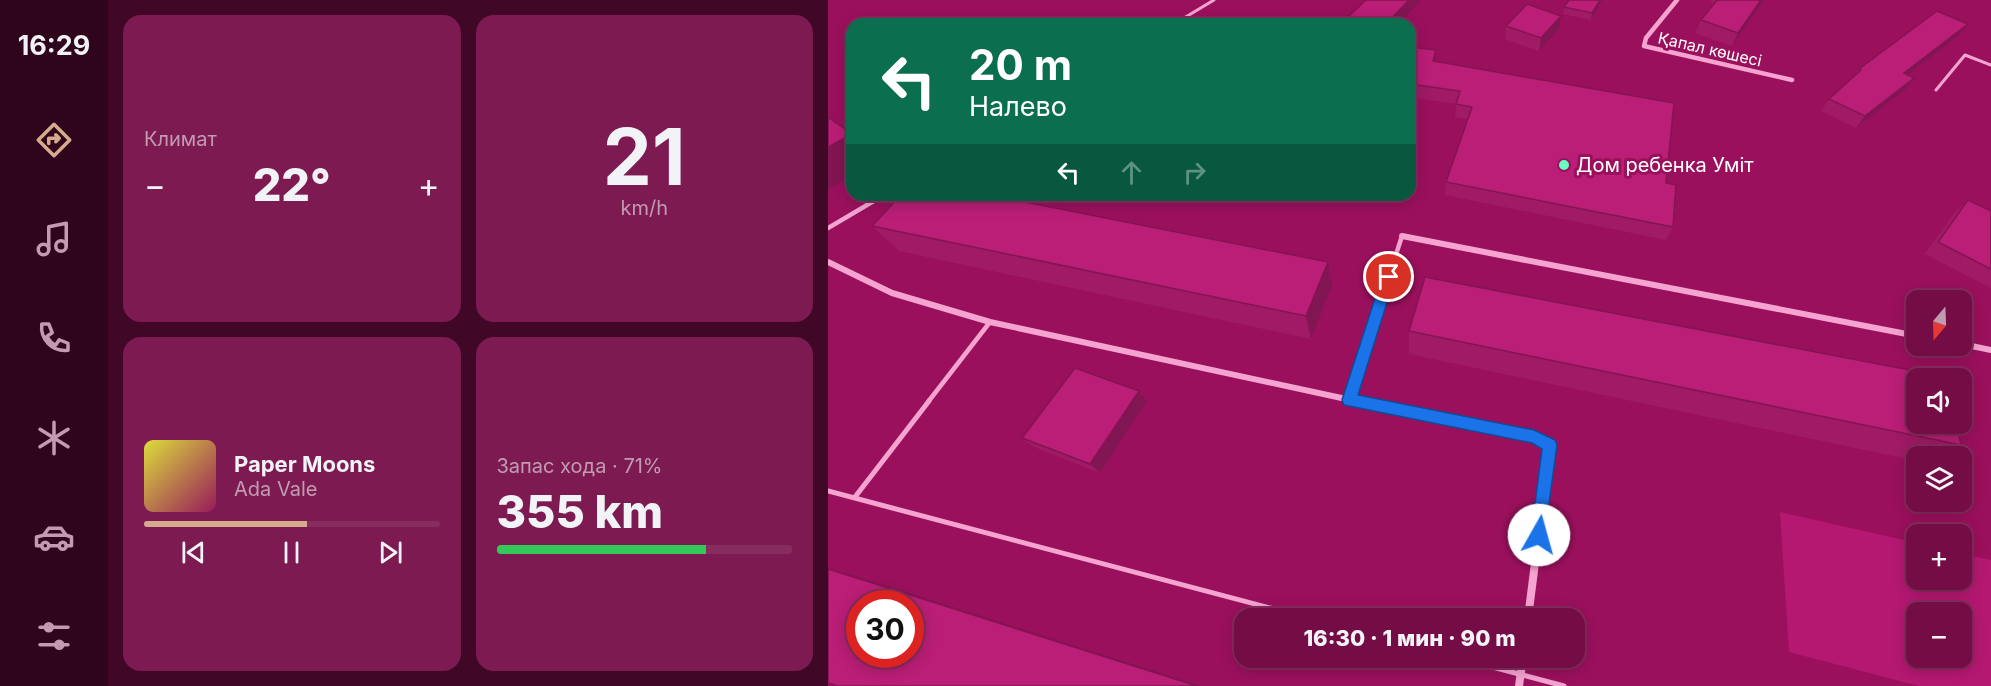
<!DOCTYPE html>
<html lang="ru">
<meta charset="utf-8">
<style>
:root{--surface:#740c46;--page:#7c1a51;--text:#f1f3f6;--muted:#c29bb3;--line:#862c5f;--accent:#d6ab8b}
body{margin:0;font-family:Inter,sans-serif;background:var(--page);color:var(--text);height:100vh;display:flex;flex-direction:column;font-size:22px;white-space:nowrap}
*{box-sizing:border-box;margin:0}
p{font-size:20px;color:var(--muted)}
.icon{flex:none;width:33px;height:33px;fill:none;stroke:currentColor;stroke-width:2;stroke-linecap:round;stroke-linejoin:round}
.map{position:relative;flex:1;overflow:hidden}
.panel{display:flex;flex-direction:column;gap:15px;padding:15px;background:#400726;width:720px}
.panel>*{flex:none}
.hud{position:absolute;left:18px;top:18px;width:570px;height:183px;border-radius:18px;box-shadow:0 3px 15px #0003,0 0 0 2px var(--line);background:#0b6e4f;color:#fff;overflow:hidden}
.needle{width:39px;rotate:199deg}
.tools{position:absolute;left:1078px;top:290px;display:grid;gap:12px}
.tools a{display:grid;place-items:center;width:66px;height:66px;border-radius:12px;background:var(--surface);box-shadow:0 3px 15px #0003,0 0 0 2px var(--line);font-size:30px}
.speed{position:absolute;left:18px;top:590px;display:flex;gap:12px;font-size:30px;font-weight:700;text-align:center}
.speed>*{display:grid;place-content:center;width:78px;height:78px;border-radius:50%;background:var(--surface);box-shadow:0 3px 15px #0003,0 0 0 2px var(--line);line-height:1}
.speed .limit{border:9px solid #d22;background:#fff;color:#111}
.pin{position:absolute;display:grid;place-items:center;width:51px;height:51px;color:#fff;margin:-26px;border:3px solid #fff;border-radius:50%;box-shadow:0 2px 6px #0007}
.me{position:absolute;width:66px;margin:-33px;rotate:7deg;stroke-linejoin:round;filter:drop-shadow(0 0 4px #0008)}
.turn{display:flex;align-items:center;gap:21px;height:126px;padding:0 24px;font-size:27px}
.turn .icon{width:78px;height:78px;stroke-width:2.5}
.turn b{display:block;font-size:42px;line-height:51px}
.lanes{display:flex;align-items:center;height:57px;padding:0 24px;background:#0003;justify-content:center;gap:30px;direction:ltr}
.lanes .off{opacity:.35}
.big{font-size:45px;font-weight:800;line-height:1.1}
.panel .tile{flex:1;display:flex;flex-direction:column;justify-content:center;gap:9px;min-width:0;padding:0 21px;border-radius:18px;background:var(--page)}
.panel .dial{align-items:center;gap:0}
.dial b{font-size:78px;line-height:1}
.song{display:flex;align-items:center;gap:18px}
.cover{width:72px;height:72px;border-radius:9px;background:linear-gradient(135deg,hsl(60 70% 55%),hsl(330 70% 35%))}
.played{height:6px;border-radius:3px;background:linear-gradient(90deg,var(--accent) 55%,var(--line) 55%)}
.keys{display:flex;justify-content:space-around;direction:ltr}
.heat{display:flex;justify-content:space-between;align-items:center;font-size:33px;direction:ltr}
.charge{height:9px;border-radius:4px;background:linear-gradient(90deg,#34c759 71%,var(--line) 0)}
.panel .tiles{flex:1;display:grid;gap:15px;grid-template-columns:repeat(2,1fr)}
.trip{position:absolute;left:406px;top:608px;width:351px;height:60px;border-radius:18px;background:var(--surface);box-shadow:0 3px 15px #0003,0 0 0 2px var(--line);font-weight:800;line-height:60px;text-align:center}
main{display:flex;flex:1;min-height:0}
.tabs{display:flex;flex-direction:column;width:108px;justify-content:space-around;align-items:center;background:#2e051c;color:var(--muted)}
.tabs .icon{width:42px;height:42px}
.tabs .active{color:var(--accent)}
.tabs b{font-size:27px;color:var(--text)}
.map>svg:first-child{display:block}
.green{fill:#b51871;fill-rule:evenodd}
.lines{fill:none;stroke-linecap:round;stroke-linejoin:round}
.lane-far2{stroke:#f5a4d2;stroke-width:3}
.lane-far1{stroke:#f5a4d2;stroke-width:4.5}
.lane{stroke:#f5a4d2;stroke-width:5}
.street-far2{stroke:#f5a4d2;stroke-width:4.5}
.street-far1{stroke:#f5a4d2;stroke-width:6}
.street{stroke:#f5a4d2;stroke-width:8}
.wall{fill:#a01a65}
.shaded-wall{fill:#821553}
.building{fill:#ba1e76;stroke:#821553;stroke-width:1.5;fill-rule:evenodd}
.route{fill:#1a73e8;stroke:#114b97;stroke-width:1.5}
.poi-dot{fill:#67ffc2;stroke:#9b105d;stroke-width:2}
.labels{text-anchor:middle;stroke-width:6;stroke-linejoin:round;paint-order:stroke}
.far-street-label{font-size:16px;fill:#fff;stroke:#9b105d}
.poi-label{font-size:20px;fill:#fff;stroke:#9b105d;text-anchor:start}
</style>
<main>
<nav class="tabs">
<b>16:29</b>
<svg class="icon active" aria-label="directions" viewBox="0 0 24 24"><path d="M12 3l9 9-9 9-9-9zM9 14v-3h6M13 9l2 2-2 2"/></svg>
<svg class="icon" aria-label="music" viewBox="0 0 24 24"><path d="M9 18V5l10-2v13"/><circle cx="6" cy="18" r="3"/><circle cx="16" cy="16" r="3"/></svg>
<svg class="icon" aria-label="phone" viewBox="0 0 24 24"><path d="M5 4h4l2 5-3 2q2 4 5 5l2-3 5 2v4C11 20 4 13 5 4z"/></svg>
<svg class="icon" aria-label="climate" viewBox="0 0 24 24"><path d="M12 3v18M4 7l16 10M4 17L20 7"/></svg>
<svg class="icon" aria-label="car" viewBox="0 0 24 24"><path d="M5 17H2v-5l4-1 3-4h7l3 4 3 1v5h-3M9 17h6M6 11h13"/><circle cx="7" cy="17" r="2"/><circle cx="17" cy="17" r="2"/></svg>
<svg class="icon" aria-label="filters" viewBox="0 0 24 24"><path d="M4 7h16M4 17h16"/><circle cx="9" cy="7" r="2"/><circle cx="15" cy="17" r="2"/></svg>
</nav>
<section class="panel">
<div class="tiles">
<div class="tile"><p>Климат</p>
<div class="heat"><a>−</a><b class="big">22°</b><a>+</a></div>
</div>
<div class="tile dial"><b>21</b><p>km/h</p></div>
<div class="tile">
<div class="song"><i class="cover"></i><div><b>Paper Moons</b><p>Ada Vale</p></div></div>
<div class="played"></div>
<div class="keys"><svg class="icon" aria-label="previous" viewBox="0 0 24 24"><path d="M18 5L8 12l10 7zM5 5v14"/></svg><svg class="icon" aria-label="pause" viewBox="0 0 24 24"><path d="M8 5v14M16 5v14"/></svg><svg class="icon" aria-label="next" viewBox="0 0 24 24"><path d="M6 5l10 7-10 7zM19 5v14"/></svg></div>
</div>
<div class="tile"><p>Запас хода · 71%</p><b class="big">355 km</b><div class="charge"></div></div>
</div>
</section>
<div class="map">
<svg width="1163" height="686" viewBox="0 0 1163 686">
<rect width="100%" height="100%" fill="#9b105d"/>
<!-- green -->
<path class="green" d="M952,512L1089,543V579H1134V554L1163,560V686H1091L961,652ZM1089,612H1134V657H1089Z"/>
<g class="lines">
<!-- lane-far2 -->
<path class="lane-far2" d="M346,24L386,0
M1108,90L1137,55L1163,65"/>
<!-- lane-far1 -->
<path class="lane-far1" d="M0,228L56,195
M521,400L574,236
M100,402L162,322"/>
<!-- lane -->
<path class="lane" d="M0,491L480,618
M27,497L101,401
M627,657L736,686"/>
<!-- street-far2 -->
<path class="street-far2" d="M849,0L818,38L816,46L964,80"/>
<!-- street-far1 -->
<path class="street-far1" d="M574,236L1089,336
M0,262L64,293L162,322L532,402
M1134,344L1163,350"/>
<!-- street -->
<path class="street" d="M524,401L706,436L722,445L700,618
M691,686L695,657"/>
</g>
<!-- wall -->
<path class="wall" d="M741,0H774L763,20L735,14L736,7Z
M884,0H936L904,46L867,33L873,20L886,4L883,3Z
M733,16L731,29L711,51L677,39L678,26Z
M1130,36L1080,75L1077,90L1028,128L993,111L1001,99L1025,77L1031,69Z
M582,47L608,62L838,183L845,227L838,240L617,195L618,182L639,119L627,117L628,104L582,97Z
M1140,200L1163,211V288L1097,254L1127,212Z
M44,226L504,286L483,339L71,251Z
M581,331L1133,445L1113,456H1089V461L581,354Z
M311,391L319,401L272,473L206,447L194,438Z"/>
<!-- shaded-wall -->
<path class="shaded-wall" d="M581,0H593L571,24H558Z
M772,0H774L763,20L764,13Z
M933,0H936L904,46L910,33Z
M733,16L731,29L711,51L713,38Z
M1140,24L1130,36L1067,85L1076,73Z
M608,50L607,64L605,61Z
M1086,78L1077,90L1028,128L1037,116Z
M24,134V175L0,190V147Z
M500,262L504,286L483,339L478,316Z
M311,391L319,401L272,473L262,464Z
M0,568L31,577L373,686H369Z"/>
<!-- building -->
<path class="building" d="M538,0H581L558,24H508L516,17L519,18Z
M741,0H772L764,13L736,7Z
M889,0H933L910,33L873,20Z
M699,4L733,16L713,38L678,26Z
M1109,11L1140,24L1076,73L1086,78L1037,116L1001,99L1033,70L1031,69Z
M582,47L608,50L605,61L846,103L838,183L848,185L845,227L618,182L644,107L628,104L632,91L582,84Z
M0,117L24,134L0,147Z
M73,195H162L500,262L478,316L44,226Z
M1140,200L1163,211V269L1110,242Z
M597,277L1118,377L1089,378V423H1128L1133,445L581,331Z
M247,368L311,391L262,464L194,438Z
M0,569L369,686H9L0,683ZM32,603H82V654H32Z"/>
<!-- route -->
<path class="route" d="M561,272L567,277L530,395L706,430L727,440L729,445L716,540L711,543L705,540L703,535L714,449L704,443L516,405L514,400L554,277Z"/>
<!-- markers -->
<circle class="poi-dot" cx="736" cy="165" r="6"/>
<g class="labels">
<!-- far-street labels -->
<g class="far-street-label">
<text transform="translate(882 49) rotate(13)" y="6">Қапал көшесі</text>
</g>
<!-- poi labels -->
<g class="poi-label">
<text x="748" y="172">Дом ребенка Умiт</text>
</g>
</g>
</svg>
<div class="tools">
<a><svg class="needle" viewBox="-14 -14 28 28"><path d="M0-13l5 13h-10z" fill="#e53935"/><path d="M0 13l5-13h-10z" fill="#c29bb3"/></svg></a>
<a><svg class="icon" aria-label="sound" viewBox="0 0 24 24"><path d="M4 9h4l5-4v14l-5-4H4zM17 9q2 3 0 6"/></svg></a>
<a><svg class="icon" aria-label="layers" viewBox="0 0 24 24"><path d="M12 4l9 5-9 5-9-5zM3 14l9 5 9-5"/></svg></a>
<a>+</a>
<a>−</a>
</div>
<div class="speed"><div class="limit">30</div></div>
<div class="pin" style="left:561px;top:277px;background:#d93025"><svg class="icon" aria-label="arrive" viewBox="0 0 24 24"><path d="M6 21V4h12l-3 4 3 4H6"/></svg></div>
<svg class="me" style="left:711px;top:535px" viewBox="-20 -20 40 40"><circle r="19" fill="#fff"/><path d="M0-13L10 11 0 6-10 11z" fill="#1a73e8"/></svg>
<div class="trip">16:30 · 1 мин · 90 m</div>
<div class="hud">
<div class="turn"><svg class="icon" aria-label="left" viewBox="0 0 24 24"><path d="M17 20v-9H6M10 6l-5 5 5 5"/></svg><div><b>20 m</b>Налево</div></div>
<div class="lanes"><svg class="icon" aria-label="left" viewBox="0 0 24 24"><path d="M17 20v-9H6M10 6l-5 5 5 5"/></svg><svg class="icon off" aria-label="ahead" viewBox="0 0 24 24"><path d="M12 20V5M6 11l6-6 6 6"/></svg><svg class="icon off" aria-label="right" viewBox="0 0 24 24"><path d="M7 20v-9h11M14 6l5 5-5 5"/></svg></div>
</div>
</div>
</main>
